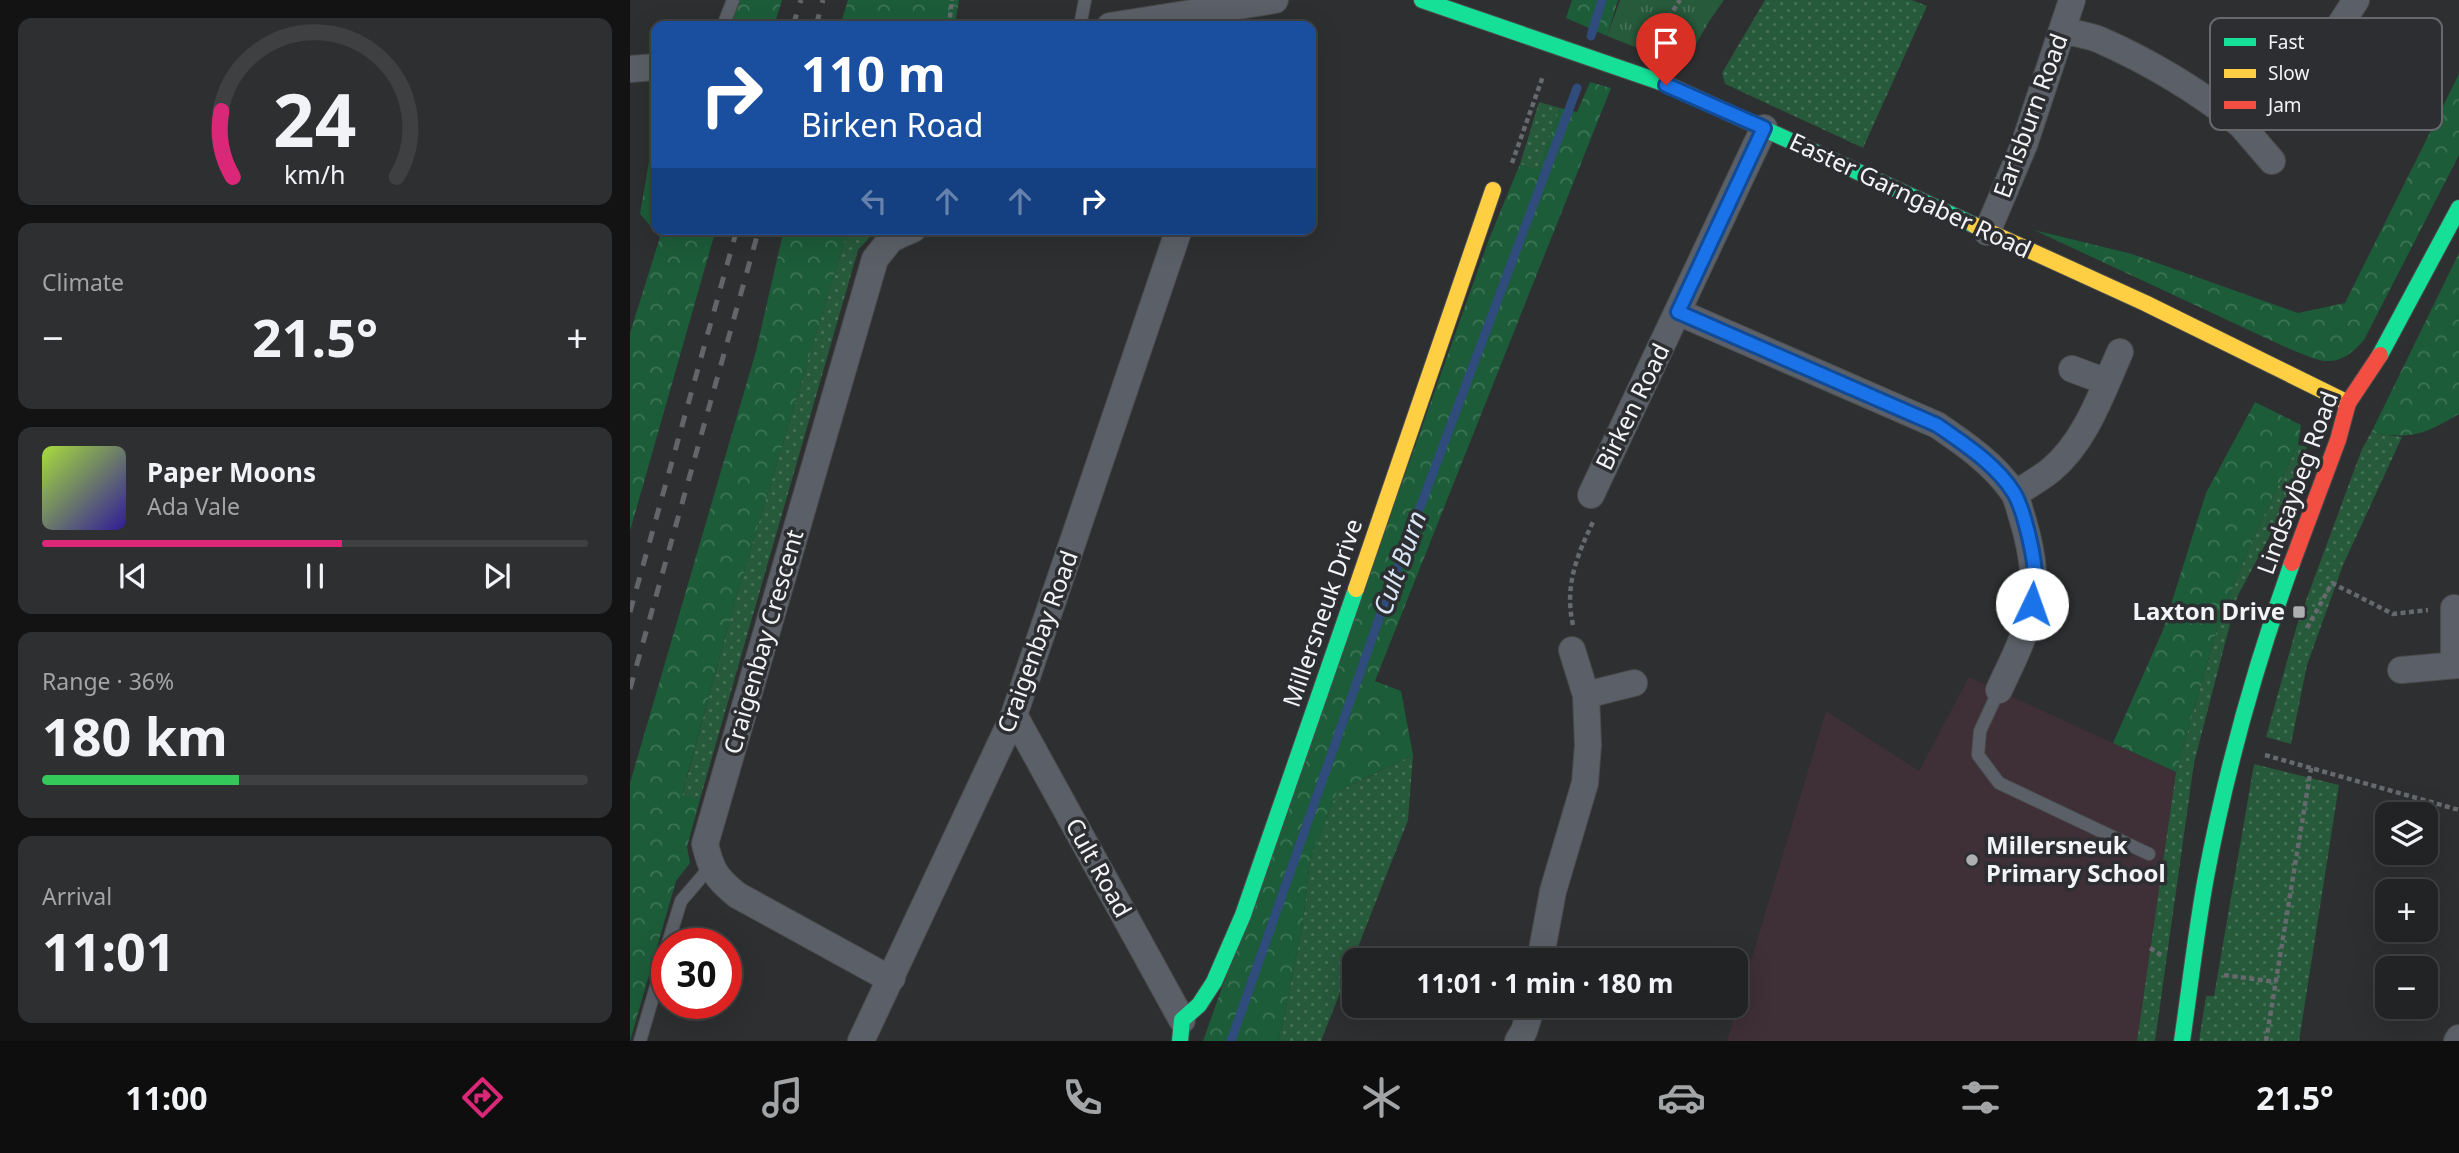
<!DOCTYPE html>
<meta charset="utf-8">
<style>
:root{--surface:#222324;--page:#2e2f31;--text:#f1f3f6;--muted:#a2a4a6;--line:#3f4041;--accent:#db2777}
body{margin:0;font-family:"Noto Sans",sans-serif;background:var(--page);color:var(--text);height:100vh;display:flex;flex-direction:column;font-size:26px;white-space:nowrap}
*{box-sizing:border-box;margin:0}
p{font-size:23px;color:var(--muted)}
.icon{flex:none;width:38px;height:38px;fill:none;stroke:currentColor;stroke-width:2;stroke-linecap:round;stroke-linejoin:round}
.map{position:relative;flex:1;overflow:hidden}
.details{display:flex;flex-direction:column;gap:18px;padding:18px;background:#131314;width:630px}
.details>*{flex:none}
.guide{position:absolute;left:21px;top:21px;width:665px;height:214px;border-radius:14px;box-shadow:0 7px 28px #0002,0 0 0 2px var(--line);background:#1a4fa0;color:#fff;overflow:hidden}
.tools{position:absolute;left:1745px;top:802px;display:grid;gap:14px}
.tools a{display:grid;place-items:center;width:63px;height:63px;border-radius:14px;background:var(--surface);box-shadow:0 7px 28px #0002,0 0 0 2px var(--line);font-size:35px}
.speed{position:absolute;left:21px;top:928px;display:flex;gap:14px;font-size:35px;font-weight:700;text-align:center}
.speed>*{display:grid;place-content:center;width:91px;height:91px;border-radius:50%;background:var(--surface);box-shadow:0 7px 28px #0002,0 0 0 2px var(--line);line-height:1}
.speed .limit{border:10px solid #d22;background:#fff;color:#111}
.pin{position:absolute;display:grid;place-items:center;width:60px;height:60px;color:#fff;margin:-72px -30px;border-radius:50% 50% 50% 0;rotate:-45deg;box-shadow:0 0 7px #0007}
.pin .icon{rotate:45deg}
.me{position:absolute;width:77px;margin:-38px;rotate:3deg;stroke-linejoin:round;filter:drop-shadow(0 0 5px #0008)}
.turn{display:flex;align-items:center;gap:24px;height:147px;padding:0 35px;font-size:32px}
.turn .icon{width:91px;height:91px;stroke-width:2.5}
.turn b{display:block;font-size:49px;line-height:60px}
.lanes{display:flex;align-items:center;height:66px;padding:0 35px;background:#0003;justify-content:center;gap:35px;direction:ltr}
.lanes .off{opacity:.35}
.big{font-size:52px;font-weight:700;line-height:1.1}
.details .card{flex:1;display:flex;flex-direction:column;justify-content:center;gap:10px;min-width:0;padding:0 24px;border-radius:14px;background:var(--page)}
.details .dial{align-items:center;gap:0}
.dial svg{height:182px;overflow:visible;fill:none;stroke:var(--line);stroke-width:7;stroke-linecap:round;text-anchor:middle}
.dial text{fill:var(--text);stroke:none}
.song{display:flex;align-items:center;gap:21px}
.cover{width:84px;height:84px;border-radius:10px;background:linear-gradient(135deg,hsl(80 70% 55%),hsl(250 70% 35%))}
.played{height:7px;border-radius:4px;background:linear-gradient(90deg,var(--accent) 55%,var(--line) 55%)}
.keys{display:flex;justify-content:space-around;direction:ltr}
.heat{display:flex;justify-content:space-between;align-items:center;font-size:38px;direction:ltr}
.charge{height:10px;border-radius:5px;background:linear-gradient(90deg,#34c759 36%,var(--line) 0)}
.trip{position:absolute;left:712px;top:948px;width:406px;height:70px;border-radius:14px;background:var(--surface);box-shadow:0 7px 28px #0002,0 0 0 2px var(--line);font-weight:700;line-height:70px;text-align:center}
.menu{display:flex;height:112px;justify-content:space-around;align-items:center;background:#0e0e0e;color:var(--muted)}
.menu .icon{width:49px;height:49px}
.menu .active{color:var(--accent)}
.menu b{font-size:32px;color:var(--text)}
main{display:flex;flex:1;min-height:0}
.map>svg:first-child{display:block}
.education{fill:#3f2f37}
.grass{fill:url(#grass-dots)}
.forest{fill:url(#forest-crowns)}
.park{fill:url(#park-tufts)}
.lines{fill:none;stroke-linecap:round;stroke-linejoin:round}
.stream{stroke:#2f4c7d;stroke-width:9}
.lane-casing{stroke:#4a4b4c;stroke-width:14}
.street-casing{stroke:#4a4b4c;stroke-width:28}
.fast-casing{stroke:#4a4b4c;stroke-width:18}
.slow-casing{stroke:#4a4b4c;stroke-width:18}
.jam-casing{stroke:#4a4b4c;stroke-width:18}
.path{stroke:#666a6e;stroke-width:4.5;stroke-dasharray:5 3.5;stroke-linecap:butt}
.lane{stroke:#5b6068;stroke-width:12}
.street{stroke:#5b6068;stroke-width:26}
.fast{stroke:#16e098;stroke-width:16}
.slow{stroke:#ffcf43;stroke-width:16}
.jam{stroke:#f24e42;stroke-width:16}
.rail{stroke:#636569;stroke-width:5;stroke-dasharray:12 12;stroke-linecap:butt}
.route-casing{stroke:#114b97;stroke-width:18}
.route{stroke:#1a73e8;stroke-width:12}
.poi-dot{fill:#aeafb0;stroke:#2d2e31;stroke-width:2.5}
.labels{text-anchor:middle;stroke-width:7;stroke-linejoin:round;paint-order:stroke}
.street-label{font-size:24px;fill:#f3f4f5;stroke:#2d2e31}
.poi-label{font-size:24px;font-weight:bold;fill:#f3f4f5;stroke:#2d2e31;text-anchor:end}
.water-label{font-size:26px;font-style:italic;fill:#dae5f5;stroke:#2d2e31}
.key{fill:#2d2e31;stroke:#68696c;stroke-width:2}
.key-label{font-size:19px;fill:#f3f4f5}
</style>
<main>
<section class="details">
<div class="card dial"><svg viewBox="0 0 100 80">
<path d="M14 69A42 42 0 1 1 86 69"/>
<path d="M14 69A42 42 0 0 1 9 40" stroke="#db2777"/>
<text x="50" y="56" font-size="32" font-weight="700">24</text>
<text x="50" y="72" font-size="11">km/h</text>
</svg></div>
<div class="card"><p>Climate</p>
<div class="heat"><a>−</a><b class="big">21.5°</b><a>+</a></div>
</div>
<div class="card">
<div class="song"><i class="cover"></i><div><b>Paper Moons</b><p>Ada Vale</p></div></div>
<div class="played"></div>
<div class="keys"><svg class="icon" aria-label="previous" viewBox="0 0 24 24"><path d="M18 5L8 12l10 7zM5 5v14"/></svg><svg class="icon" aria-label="pause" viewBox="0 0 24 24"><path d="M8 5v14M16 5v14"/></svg><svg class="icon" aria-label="next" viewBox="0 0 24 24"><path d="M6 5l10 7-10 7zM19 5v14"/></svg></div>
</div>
<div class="card"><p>Range · 36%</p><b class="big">180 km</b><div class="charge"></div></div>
<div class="card"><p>Arrival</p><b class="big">11:01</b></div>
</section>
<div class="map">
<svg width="1829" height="1041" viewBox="0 0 1829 1041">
<defs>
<pattern id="grass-dots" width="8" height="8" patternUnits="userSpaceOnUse" patternTransform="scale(1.75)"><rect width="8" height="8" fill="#27593b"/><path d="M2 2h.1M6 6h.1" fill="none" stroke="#477158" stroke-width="1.8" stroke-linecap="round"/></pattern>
<pattern id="forest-crowns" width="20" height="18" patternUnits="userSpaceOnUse" patternTransform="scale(1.75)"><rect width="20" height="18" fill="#1c5c39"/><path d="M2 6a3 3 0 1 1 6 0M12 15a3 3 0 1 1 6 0" fill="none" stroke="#3d7456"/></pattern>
<pattern id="park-tufts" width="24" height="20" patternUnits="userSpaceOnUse" patternTransform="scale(1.75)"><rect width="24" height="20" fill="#27593b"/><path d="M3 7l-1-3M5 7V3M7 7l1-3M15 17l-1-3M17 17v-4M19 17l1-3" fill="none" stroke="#477158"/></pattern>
</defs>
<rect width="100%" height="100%" fill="#2e2f30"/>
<!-- education -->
<path class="education" d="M1339,677L1546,772L1507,1041H1097L1196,711L1289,771Z"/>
<!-- grass -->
<path class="grass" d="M1135,0H1282L1297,6L1233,148L1095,84L1092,73Z
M909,102L930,108L908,171L890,164Z
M218,229H247L228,250L70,799L52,796L103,608Z
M1741,433L1772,437L1713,565L1677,665L1661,744L1636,737L1667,625L1732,449Z
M1668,445L1677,447L1643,530L1607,597L1564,763L1525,1041H1507L1546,772L1589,622L1623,538Z
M783,755L778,820L691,1041H649L673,922L680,859L707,792Z
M1624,764L1709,785L1669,1041H1569L1576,996H1584Z"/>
<!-- forest -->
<path class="forest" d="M108,0H152L144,26H98Z
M218,0H329L325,24L313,26H210Z
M942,0H988L977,36L936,18Z
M1829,74V155L1734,340C1704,374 1689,360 1653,346L1404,230L1502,254L1668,313L1715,303Z
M960,82L981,88L745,681L771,691L783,755L707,792L680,859L673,922L649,1041H573L859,239L890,164L908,170L930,108L947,112Z
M26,121V229H86L0,531V333L30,237L10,214Z
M154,229H218L103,608L52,795L70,799L57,847L60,863L46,881L0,1041V783L126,351Z
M1829,253V414C1793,435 1783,439 1741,433Z
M1625,402L1671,425L1668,445L1623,538L1589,622L1546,772L1483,743L1533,630L1576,493Z"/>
<!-- park -->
<path class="park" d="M990,0H1094L1080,20L1053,66L977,36Z"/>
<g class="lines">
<!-- stream -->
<path class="stream" d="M961,36L972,0
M601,1041L758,593L947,88"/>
<defs>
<path id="lane" d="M93,26L103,0
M450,26L455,0
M1369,690L1350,731L1348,755L1369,783L1519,854
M38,943L51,901L81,866
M10,1041L37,949"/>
<path id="street" d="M480,26L645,0
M1432,31C1444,33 1458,35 1470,40C1520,62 1568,91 1611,125L1675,74L1696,47L1726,0
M0,69L26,67
M1611,125L1642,161
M1357,232L1394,145L1442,0
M1048,312L1307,425C1335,444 1364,464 1383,492C1388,499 1389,509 1392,517C1404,557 1408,585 1396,627C1390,648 1378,670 1369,690
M1442,369L1477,382
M1385,494C1397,486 1410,479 1421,470C1456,441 1472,392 1490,352
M961,495L1134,128
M1824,665V608
M1771,670L1829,665
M956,695L1004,683
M384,715L552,1020
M910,961L923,891L955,783L958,745L956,695L942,650
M262,978L249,973L107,895C86,878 81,870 75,844L245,259L261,239L283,229
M231,1041L384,715L549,229
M888,1041L894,1031L902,1006
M1827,1041L1829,1038"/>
<path id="fast" d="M792,0L1036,84L1344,225
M1750,355L1829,208
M550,1041L552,1020L569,1005L584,982L613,915L726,589
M1552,1041C1560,987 1566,931 1576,877C1596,770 1625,666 1662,563"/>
<path id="slow" d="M1344,225L1515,303L1718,403
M726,589L863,190"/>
<path id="jam" d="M1662,563L1708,440L1718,403L1750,355"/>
</defs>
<!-- lane casing -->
<use href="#lane" class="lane-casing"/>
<!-- street casing -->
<use href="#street" class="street-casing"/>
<!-- fast casing -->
<use href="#fast" class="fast-casing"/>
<!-- slow casing -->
<use href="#slow" class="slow-casing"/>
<!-- jam casing -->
<use href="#jam" class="jam-casing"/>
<!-- path -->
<path class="path" d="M319,26L322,0
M1020,46L1050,0
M882,163L913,76
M943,625C934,586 947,555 964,520
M1677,628L1702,583L1763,614L1798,610
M1635,755L1829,810
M1520,948L1531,955
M1594,975L1646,982
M1636,1041L1681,768"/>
<!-- lane -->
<use href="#lane" class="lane"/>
<!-- street -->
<use href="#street" class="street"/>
<!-- fast -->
<use href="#fast" class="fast"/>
<!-- slow -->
<use href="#slow" class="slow"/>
<!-- jam -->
<use href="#jam" class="jam"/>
<!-- rail -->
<path class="rail" d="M163,26L171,0
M186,26L193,0
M0,612L107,229
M0,689L129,229"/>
</g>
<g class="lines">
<defs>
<path id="route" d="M1036,85L1134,128L1048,312L1307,425C1334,444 1366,464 1384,493C1394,510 1405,557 1405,577C1405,586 1403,595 1402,604"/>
</defs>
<!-- route casing -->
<use href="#route" class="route-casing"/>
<!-- route -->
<use href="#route" class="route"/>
</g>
<!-- markers -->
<g class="poi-dot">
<rect x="1662" y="605" width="14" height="14" rx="3.5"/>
<circle cx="1342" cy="860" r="7"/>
</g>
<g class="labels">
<!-- street labels -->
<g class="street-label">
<text transform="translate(1401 116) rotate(-70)" y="8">Earlsburn Road</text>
<text transform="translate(1280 196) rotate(25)" y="8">Easter Garngaber Road</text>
<text transform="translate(1003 407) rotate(-64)" y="8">Birken Road</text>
<text transform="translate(1668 483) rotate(-70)" y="8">Lindsaybeg Road</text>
<text transform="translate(693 613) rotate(-71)" y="8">Millersneuk Drive</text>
<text transform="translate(134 642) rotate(-74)" y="8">Craigenbay Crescent</text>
<text transform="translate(408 642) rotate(-70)" y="8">Craigenbay Road</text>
<text transform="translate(468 868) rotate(61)" y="8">Cult Road</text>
</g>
<!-- poi labels -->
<g class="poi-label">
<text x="1655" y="620">Laxton Drive</text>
<text x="1356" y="854" text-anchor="start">Millersneuk<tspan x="1356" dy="28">Primary School</tspan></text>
</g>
<!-- water labels -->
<g class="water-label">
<text transform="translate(770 563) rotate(-70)" y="9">Cult Burn</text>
</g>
</g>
<!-- legend -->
<rect x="1580" y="18" width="232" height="112" rx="10" class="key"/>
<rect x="1594" y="38" width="32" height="8" fill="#16e098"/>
<rect x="1594" y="69" width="32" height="9" fill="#ffcf43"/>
<rect x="1594" y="101" width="32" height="8" fill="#f24e42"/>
<g class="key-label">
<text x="1638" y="49">Fast</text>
<text x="1638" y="80">Slow</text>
<text x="1638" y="112">Jam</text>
</g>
</svg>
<div class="tools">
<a><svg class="icon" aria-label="layers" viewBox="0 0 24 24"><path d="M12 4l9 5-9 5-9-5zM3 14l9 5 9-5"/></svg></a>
<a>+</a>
<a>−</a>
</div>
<div class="speed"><div class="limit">30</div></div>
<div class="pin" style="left:1036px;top:85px;background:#d93025"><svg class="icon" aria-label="arrive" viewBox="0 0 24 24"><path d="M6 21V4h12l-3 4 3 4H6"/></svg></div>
<svg class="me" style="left:1402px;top:604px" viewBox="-20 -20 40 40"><circle r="19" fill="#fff"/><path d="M0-13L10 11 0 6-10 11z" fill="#1a73e8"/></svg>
<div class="trip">11:01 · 1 min · 180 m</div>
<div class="guide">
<div class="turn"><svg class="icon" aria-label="right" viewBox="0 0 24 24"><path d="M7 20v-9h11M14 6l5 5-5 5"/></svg><div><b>110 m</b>Birken Road</div></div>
<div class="lanes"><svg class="icon off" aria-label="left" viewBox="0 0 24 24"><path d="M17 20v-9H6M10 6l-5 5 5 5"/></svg><svg class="icon off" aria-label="ahead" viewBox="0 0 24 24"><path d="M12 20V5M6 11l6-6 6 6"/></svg><svg class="icon off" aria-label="ahead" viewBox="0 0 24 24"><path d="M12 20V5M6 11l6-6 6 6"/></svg><svg class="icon" aria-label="right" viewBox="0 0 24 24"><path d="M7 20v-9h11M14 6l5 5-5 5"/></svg></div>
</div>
</div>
</main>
<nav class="menu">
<b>11:00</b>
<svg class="icon active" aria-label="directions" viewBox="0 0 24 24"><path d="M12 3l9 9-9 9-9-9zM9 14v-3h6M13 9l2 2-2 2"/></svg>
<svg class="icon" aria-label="music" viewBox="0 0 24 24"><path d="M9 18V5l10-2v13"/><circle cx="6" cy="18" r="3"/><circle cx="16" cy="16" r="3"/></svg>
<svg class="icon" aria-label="phone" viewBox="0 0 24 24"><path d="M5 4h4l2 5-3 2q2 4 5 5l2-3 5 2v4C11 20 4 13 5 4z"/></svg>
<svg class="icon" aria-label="climate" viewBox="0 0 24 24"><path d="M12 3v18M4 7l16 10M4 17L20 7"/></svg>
<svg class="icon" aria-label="car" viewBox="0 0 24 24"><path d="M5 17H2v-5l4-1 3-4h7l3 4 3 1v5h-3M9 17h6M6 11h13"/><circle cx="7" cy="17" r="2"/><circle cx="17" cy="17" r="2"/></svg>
<svg class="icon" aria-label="filters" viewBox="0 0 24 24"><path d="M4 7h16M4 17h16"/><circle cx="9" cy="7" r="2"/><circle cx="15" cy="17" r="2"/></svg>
<b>21.5°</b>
</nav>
